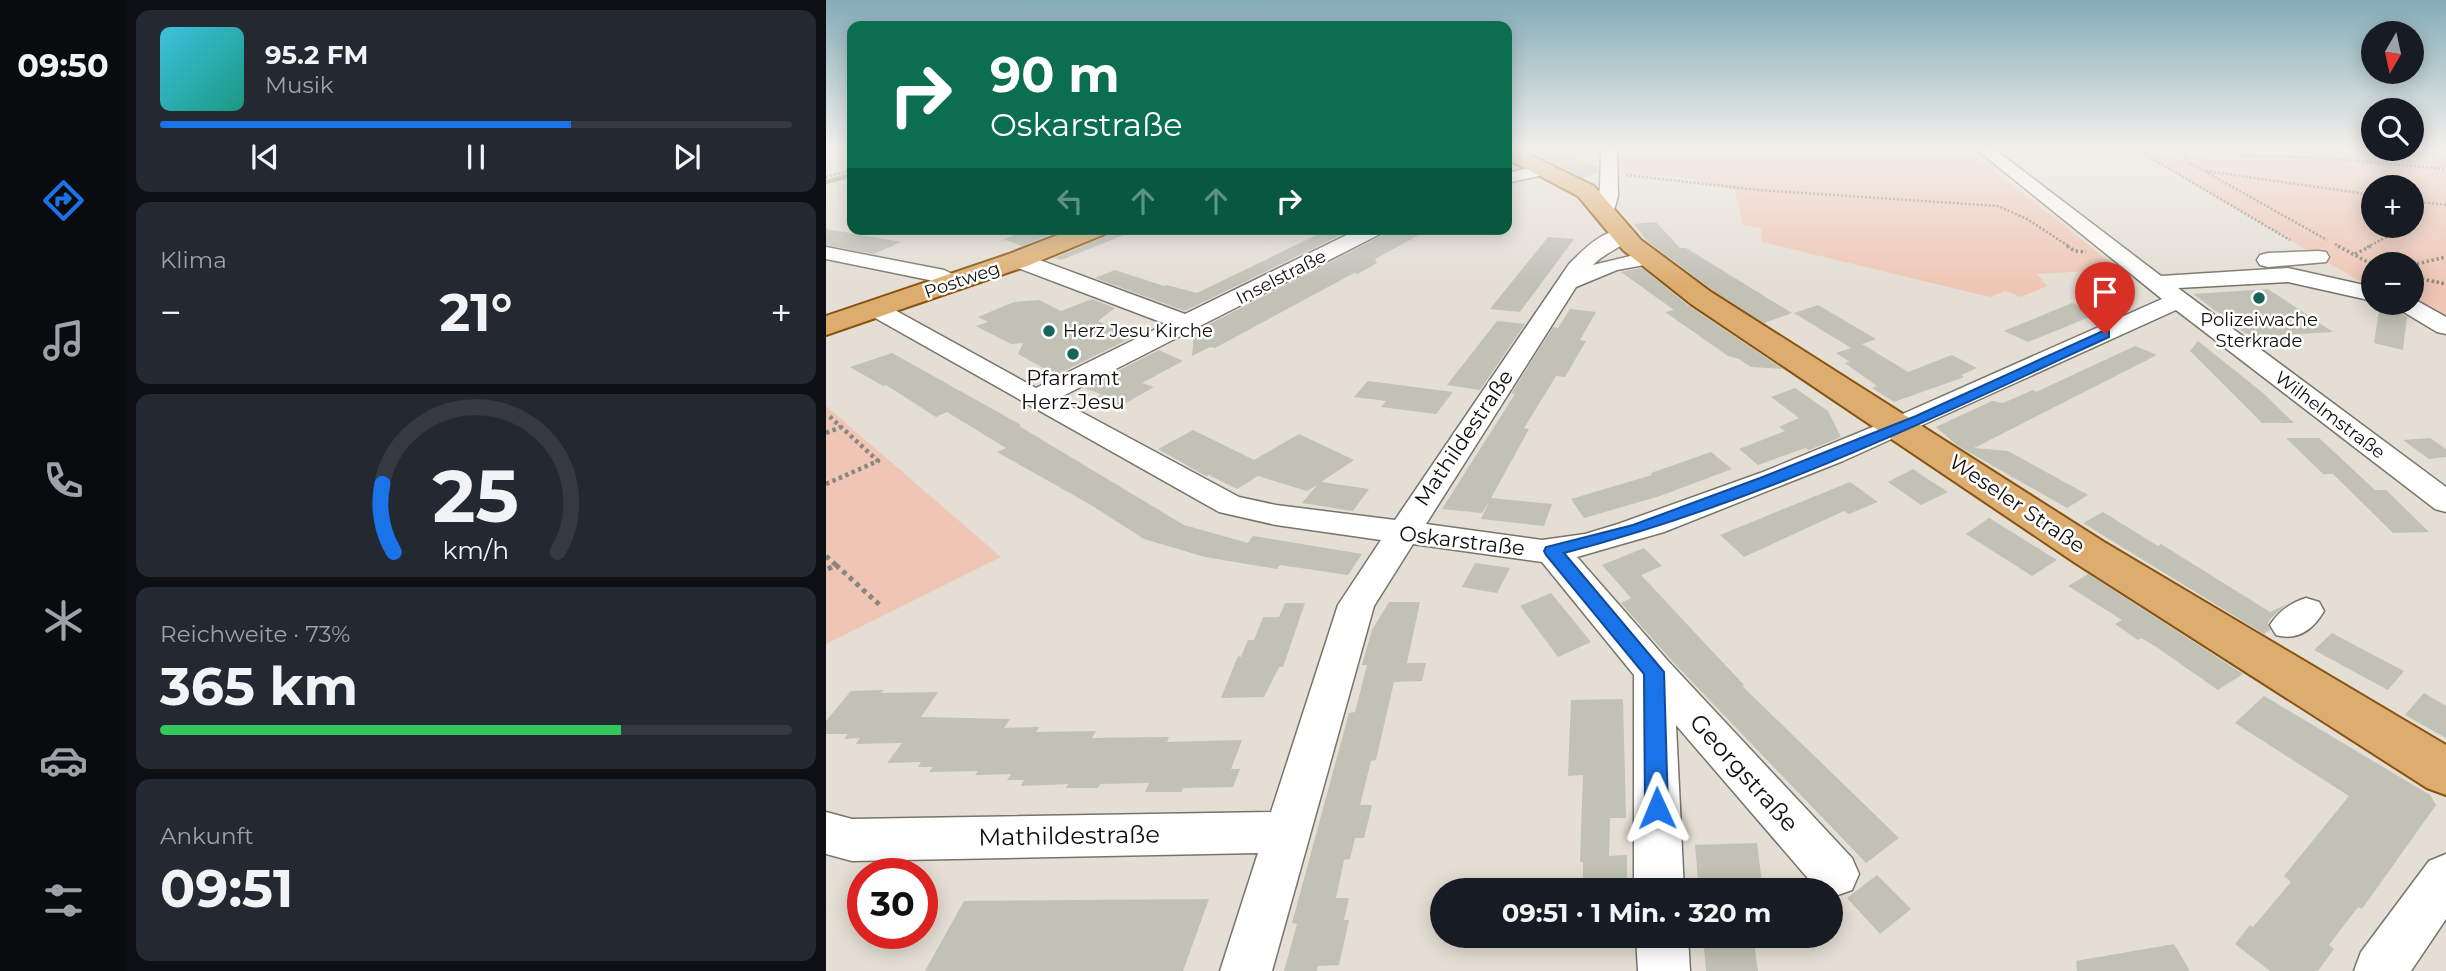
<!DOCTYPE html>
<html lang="de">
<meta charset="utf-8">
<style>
:root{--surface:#171b24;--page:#242831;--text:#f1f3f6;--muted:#9ea1a6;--line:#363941;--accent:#1a73e8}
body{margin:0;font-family:Montserrat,sans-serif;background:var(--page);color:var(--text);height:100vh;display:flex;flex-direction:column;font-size:26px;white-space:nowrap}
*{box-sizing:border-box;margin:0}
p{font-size:23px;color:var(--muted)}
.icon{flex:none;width:38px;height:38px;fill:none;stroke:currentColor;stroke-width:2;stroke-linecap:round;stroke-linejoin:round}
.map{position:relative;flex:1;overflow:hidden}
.details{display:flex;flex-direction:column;gap:10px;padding:10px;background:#0d0f14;width:700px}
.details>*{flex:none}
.guide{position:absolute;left:21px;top:21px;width:665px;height:214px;border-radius:14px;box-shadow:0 4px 18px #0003;background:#0b6e4f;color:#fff;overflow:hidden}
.needle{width:46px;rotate:189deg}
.tools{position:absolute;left:1535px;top:21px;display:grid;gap:14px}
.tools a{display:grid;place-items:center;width:63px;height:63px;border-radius:50%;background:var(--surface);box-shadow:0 4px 18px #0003;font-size:35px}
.speed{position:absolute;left:21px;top:858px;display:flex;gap:14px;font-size:35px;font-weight:700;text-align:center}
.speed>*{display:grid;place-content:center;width:91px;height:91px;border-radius:50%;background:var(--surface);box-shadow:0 4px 18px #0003;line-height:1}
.speed .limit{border:10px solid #d22;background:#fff;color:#111}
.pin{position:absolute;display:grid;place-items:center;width:60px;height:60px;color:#fff;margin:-72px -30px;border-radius:50% 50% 50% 0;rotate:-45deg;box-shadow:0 0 7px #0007}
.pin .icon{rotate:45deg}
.me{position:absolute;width:77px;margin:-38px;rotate:359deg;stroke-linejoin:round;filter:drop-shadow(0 0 5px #0008)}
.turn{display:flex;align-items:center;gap:24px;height:147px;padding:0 28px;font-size:32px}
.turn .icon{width:91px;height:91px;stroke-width:2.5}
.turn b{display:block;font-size:49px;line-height:60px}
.lanes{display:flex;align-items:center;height:66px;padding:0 28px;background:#0003;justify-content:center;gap:35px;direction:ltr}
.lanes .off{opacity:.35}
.big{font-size:52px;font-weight:700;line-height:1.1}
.details .widget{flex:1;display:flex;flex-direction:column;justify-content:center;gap:10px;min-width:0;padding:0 24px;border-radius:14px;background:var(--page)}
.details .dial{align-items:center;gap:0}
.dial svg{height:182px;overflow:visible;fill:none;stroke:var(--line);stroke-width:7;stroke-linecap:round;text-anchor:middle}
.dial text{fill:var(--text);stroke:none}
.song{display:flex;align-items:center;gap:21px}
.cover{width:84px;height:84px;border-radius:10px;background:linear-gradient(135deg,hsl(190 70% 55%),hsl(170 70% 35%))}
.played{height:7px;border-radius:4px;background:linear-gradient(90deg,var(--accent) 65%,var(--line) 65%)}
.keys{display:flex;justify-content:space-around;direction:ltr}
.heat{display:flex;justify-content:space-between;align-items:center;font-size:38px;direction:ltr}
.charge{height:10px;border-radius:5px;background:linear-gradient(90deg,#34c759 73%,var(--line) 0)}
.trip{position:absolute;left:604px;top:878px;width:413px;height:70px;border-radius:35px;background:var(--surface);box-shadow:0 4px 18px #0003;font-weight:700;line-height:70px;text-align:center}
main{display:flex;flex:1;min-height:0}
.menu{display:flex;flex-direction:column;width:126px;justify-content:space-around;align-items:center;background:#090b0e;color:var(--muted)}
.menu .icon{width:49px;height:49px}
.menu .current{color:var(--accent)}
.menu b{font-size:32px;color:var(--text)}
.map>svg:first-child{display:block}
.green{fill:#efc6b5;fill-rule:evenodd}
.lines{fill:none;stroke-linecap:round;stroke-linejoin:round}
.stream{stroke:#8f9f71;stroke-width:4.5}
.building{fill:#c1c1b6}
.minor-casing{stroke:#79746b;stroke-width:3}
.major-casing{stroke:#87530f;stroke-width:4}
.path-far3{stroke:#8b8780;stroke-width:2.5;stroke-dasharray:2 2;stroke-linecap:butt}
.path-far2{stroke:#8b8780;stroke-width:3.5;stroke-dasharray:2.5 2.5;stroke-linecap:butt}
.path-far1{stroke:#8b8780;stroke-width:4.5;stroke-dasharray:3.5 3.5;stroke-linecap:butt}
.path{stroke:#8b8780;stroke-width:5;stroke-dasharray:4.5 4.5;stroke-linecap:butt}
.minor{fill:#fff;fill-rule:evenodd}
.major{fill:#ddad70;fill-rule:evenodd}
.route{fill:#1a73e8;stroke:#114b97;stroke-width:2}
.poi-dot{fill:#18635a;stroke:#fff;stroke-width:2.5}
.labels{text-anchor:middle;stroke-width:5;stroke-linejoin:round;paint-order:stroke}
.far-street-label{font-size:18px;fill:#110f0c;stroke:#fff}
.far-poi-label{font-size:18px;fill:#110f0c;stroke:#fff}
.poi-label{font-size:21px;fill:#110f0c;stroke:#fff}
.street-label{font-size:21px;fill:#110f0c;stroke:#fff}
.near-street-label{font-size:24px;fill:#110f0c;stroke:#fff}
</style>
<main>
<nav class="menu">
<b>09:50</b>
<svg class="icon current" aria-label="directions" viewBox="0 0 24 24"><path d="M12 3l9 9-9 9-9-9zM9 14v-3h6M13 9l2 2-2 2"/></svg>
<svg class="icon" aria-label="music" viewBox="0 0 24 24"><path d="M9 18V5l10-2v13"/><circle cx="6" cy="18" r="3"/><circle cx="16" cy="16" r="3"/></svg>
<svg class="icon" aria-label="phone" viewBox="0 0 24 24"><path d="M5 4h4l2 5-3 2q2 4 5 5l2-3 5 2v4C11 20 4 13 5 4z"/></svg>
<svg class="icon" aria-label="climate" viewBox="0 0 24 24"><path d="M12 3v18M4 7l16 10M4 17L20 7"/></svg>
<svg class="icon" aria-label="car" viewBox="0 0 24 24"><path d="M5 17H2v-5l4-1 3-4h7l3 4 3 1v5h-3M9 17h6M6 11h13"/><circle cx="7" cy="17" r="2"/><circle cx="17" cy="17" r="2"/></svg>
<svg class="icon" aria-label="filters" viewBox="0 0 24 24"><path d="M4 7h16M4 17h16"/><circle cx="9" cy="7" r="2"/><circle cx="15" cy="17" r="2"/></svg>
</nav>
<section class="details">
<div class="widget">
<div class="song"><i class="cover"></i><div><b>95.2 FM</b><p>Musik</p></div></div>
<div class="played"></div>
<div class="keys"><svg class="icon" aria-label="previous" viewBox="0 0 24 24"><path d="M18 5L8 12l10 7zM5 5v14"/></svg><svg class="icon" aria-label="pause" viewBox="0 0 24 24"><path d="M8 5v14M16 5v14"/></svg><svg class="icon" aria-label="next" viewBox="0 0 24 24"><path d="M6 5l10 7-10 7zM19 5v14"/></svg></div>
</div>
<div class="widget"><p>Klima</p>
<div class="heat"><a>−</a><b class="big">21°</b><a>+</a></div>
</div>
<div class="widget dial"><svg viewBox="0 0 100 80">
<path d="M14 69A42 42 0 1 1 86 69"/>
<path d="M14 69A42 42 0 0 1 9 39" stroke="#1a73e8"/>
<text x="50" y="56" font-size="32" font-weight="700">25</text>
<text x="50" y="72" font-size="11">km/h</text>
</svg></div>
<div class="widget"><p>Reichweite · 73%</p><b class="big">365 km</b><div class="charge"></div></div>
<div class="widget"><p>Ankunft</p><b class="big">09:51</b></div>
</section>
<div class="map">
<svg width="1620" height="971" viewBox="0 0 1620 971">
<rect width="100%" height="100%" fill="#e4ded4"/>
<!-- green -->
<path class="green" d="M795,148H1139L1293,269L1211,274L1221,286L1195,297L1179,291L1164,297L936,242L935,228L917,225L909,190L848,175H795Z
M1306,148H1620V316L1606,313L1586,301V264H1547V285L1537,283ZM1547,187H1586V226H1547Z
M0,406L175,557L0,644Z"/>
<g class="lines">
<!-- stream -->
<path class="stream" d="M0,182L26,175"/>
</g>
<!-- building -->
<path class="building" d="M695,148H722L772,167V173L756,177Z
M830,222L854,248H860L966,313L938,323L886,290L821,241L808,224Z
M0,229L75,242L48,254L0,245Z
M207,229H239L196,246L177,239Z
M284,229L311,230L235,260L228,258L280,236Z
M503,229H527L359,311L269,278L289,270L338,286L341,285L371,293Z
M561,229H604L549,259L551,263L532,274L528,273L389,348L384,347L366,356L368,332L557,235Z
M722,237L748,239L694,312L664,309Z
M816,268L863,306L957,369L925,367L913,359L902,356L839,312L848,310L795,272Z
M1442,289L1507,332L1425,337L1367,294Z
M266,299L289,308L272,321L307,337L230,375L192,354L197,343L185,344L150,326L162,322L152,317L188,302L213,300L235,311Z
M1246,303L1271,314L1202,342L1178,331Z
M1554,304L1566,306L1581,317L1577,350L1548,343Z
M992,305L1050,339L1036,344L1082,372L1126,355L1151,368L1135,375L1138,377L1068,402L1046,388L1051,386L1019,363L1024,362L1010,353L1025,348L968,313Z
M744,309L770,312L754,340L760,341L739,377L730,376L716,399L698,428L703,429L665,498L726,504L718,526L655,519L663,502L656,513L616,509L689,394H685L727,327L732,328Z
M671,321L699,324L654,390L621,385Z
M1372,341L1437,393L1468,423H1436L1364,351Z
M1309,346L1331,355L1148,448L1182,451L1262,495L1241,508L1132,446L1110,427L1166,401L1177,403L1207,390L1210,392Z
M333,350L357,361L316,383L328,387L293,407L269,398L275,394L258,388Z
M66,353L195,425L193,426L358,525L422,543L427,536L536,554L522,575L454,565L451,569L379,557L318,539L265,505L171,452L180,448L121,412L110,417L60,385L57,386L24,367Z
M542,381L627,392L610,414L555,407L560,401L528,397Z
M969,388L1002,411L1015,437L983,450L979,448L932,465L913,449L959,431L953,427L973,418L945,397Z
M367,430L428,460L473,434L528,460L495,482L543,489L527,511L476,503L491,485L481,491L432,476L411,489L383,475L380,476L332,449Z
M1460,438H1493L1549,490H1560L1603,532L1567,533L1507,474H1497Z
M1604,438L1620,449V457L1603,459L1577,440Z
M885,452L906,469L834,496L758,518L745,499L826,475L825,473Z
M1087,469L1100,478L1122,492L1095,505L1062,482Z
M1024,482L1052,502L1023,514L1018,511L918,557L894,535Z
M1277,512L1332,546L1335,544L1444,612L1461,604L1445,618L1442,623L1444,630L1438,634L1257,523Z
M1163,518L1231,560L1206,576L1140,534Z
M818,548L836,566L815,575L918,685L916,686L1073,838L1040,863L846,661L795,603L805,598L776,565Z
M649,563L684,568L671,593L636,587Z
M1262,574L1377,648L1417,674L1392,690L1329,646L1315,638L1312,640L1289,624L1296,620L1242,586Z
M725,593L765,642L732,657L694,606Z
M563,602H594L581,663H600L596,681L568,682L550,760L545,761L534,805H546L538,838H529L524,859L518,860L510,898H523L518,920H523L513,965L492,966L491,971H458L471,924L466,923L523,713L529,712L541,665H536L546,630Z
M459,603H479L457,667H453L438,697L395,698L412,656L415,657L422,640H428L437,617H453Z
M1506,633L1534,648L1578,671L1562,690L1488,650Z
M58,690L55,693L112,692L95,717L184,719L178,728L213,727L210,732L270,731L266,738L343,737L341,742L416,740L405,769H414L407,787L357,788L356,792H319L323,783L274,784L272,788H240L242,784L195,786L198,780H181L185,774L149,775L152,771L103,772L107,767H92L95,762L61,763L76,743L30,744L34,738L18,739L22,734H0V721L25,691Z
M1598,693L1620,706V738L1579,715Z
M1438,696L1604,795L1610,805L1536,909L1532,907L1503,945L1508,949L1492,971H1444L1409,944L1424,925L1427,927L1465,882L1458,876L1523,796L1409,723Z
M797,699L800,818H784L783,856L801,855V891H757V862H754L757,775L742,776L745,700Z
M931,843L937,891H873L869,845Z
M1051,875L1085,909L1054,934L1021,898Z
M383,899L357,971H99L138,901Z
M877,936H927L932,971H880Z
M1348,944L1364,971H1251L1250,961Z"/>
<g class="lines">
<defs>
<path id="minor" d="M775,148H791L792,196L786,217L779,219L769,213L774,188Z
M1149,148H1167L1335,276L1462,268L1547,287V301L1462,282L1352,288L1620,487V512L1609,509L1350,310L1017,461L838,532L751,557L842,661L1026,858L1033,874L1026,890L1009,896L1004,895V891L992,890L850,725L858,891H808V675L716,562L587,544L548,606L446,971H394L432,853L26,861L0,854V812L26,819L445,812L512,605L555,540L450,525L393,512L42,314L38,309L42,304H58L210,388L340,324L184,265L181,260L184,255H200L359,314L533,229H559L556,233L231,399L413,497L450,505L569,520L743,264C758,249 781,225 804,231L807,235C797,248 779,252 767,265L821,252L829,253L832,258L829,263L791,270L750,287L600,524L716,540L759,534L792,524L937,472L1054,424L1336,299Z
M720,164L726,165L729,169L726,173L681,183V173Z
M0,247L118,270L135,278L138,283L135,288L127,290L103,280L0,259Z
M1492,251L1500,252L1503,257L1500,262L1442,267L1434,265L1431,260L1434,255L1442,253Z
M1586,298L1620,317V334L1611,332L1571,308L1567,303H1586Z
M1480,598L1493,602L1498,611C1487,630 1471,641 1450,635L1444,625C1453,611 1464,603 1480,598Z
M1620,854V919L1585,971H1528L1535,952L1603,861Z
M810,936H862L864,971H812Z"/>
<path id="major" d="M681,148H690L768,186L815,240L885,292L1278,542L1620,745V795L1601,788L1248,562L865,304L797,250L752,196L681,159Z
M247,229H282L279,234L201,266L0,335V316L183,254Z"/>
</defs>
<!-- minor casing -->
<use href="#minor" class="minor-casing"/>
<!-- major casing -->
<use href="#major" class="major-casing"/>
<!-- path-far3 -->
<path class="path-far3" d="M1308,148L1464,240
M1361,148L1407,155L1498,158L1620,169
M1397,148H1495
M1366,150L1357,151L1362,162L1501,240
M1380,171L1547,195
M800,175L933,190L1172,206L1201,219L1244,247
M0,177L26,170
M1586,201L1620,205
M1509,244L1515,247
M1541,247L1563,236L1574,226"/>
<!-- path-far2 -->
<path class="path-far2" d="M1241,246L1249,251L1260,252
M1512,246L1547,265
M1529,254L1545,246
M1586,265L1620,257
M1586,277L1620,284"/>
<!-- path-far1 -->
<path class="path-far1" d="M0,433L15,427
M0,484L52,461L2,415"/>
<!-- path -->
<path class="path" d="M0,556L10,565L0,570
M10,565L56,607"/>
<!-- minor -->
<use href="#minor" class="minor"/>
<!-- major -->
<use href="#major" class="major"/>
</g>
<!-- sky -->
<linearGradient id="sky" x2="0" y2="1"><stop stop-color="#84acb8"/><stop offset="0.52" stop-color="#f3f0ec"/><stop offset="1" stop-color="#f3f0ec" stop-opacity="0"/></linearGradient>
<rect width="1620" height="284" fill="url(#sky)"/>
<!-- route -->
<path class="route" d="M1279,330L1283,331V337C1106,419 928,504 738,553L838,672L842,808L839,815L831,818L822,815L819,808L818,674L720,555L718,551L720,547L807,525L934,478L1090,416Z"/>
<!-- markers -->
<g class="poi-dot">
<circle cx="1433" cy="298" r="7"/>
<circle cx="223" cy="331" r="7"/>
<circle cx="247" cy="354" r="7"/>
</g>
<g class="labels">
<!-- far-street labels -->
<g class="far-street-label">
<text transform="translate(455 277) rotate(-27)" y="6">Inselstraße</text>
<text transform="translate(136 280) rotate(-19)" y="6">Postweg</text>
<text transform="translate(1504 415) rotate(37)" y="6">Wilhelmstraße</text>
</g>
<!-- far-poi labels -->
<g class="far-poi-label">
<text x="1433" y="326">Polizeiwache<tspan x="1433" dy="21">Sterkrade</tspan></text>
<text x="237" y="337" text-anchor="start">Herz Jesu Kirche</text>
</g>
<!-- poi labels -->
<g class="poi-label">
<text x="247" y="385">Pfarramt<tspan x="247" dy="24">Herz-Jesu</tspan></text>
</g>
<!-- street labels -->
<g class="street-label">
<text transform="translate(638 438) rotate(-56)" y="7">Mathildestraße</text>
<text transform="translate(1191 504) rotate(34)" y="7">Weseler Straße</text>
<text transform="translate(636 541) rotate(7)" y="7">Oskarstraße</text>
</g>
<!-- near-street labels -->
<g class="near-street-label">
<text transform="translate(918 773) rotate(48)" y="8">Georgstraße</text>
<text transform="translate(243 836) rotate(-1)" y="8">Mathildestraße</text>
</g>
</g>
</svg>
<div class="tools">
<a><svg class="needle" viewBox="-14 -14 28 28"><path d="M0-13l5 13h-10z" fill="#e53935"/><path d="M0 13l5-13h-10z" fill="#9ea1a6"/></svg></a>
<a><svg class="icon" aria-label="search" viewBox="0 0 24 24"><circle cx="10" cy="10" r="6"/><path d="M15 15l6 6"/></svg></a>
<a>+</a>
<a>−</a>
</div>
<div class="speed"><div class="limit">30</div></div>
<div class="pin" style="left:1279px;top:334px;background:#d93025"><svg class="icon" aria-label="arrive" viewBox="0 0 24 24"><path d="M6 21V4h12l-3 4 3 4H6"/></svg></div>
<svg class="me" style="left:831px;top:808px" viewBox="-20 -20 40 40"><path d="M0-17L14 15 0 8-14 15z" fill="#1a73e8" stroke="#fff" stroke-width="4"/></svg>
<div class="trip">09:51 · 1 Min. · 320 m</div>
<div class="guide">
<div class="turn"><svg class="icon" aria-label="right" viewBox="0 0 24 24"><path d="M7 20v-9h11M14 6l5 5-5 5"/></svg><div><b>90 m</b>Oskarstraße</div></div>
<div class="lanes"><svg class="icon off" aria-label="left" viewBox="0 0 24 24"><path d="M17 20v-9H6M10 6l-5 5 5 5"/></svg><svg class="icon off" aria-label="ahead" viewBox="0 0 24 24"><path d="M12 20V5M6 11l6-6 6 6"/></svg><svg class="icon off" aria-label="ahead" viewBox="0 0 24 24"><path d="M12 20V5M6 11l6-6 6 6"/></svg><svg class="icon" aria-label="right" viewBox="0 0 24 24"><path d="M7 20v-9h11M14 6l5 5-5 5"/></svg></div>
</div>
</div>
</main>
